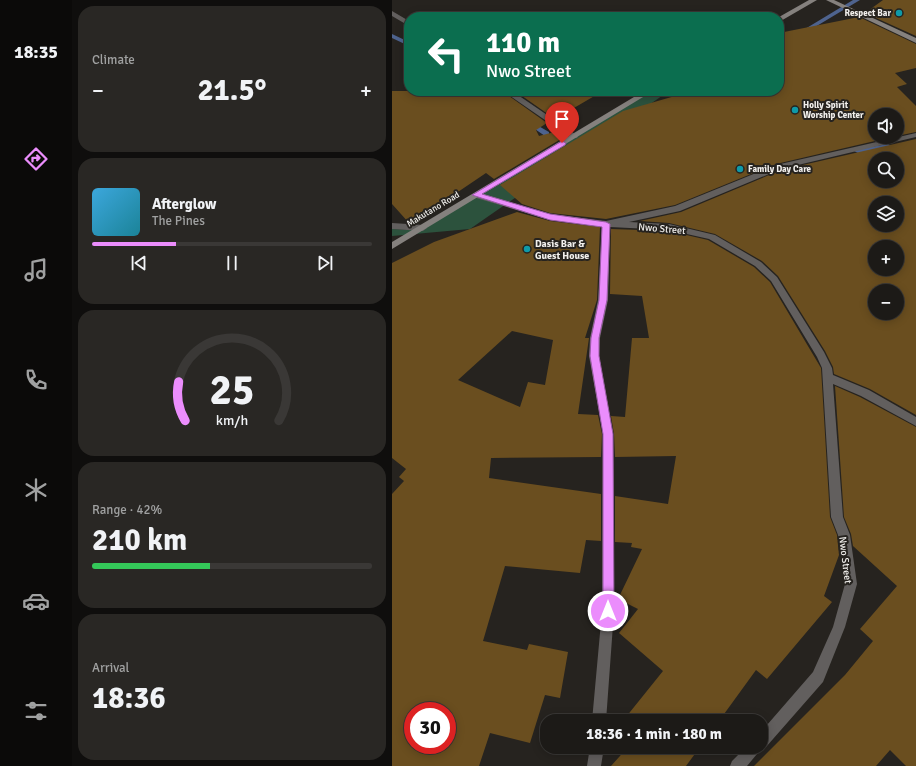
<!DOCTYPE html>
<meta charset="utf-8">
<style>
:root{--surface:#1c1a17;--page:#292724;--text:#f1f3f6;--muted:#a0a1a1;--line:#3a3836;--accent:#eb8dfc}
body{margin:0;font-family:Signika,sans-serif;background:var(--page);color:var(--text);height:100vh;display:flex;flex-direction:column;font-size:15px;white-space:nowrap}
*{box-sizing:border-box;margin:0}
p{font-size:13px;color:var(--muted)}
.icon{flex:none;width:22px;height:22px;fill:none;stroke:currentColor;stroke-width:2;stroke-linecap:round;stroke-linejoin:round}
.map{position:relative;flex:1;overflow:hidden}
.side{display:flex;flex-direction:column;gap:6px;padding:6px;background:#0f0e0d;width:320px}
.side>*{flex:none}
.hud{position:absolute;left:12px;top:12px;width:380px;height:84px;border-radius:16px;box-shadow:0 2px 10px #0003,0 0 0 1px var(--line);background:#0b6e4f;color:#fff;overflow:hidden}
.buttons{position:absolute;left:476px;top:108px;display:grid;gap:8px}
.buttons a{display:grid;place-items:center;width:36px;height:36px;border-radius:50%;background:var(--surface);box-shadow:0 2px 10px #0003,0 0 0 1px var(--line);font-size:20px}
.speed{position:absolute;left:12px;top:702px;display:flex;gap:8px;font-size:20px;font-weight:700;text-align:center}
.speed>*{display:grid;place-content:center;width:52px;height:52px;border-radius:50%;background:var(--surface);box-shadow:0 2px 10px #0003,0 0 0 1px var(--line);line-height:1}
.speed .limit{border:6px solid #d22;background:#fff;color:#111}
.pin{position:absolute;display:grid;place-items:center;width:34px;height:34px;color:#fff;margin:-41px -17px;border-radius:50% 50% 50% 0;rotate:-45deg;box-shadow:0 0 4px #0007}
.pin .icon{rotate:45deg}
.me{position:absolute;width:44px;margin:-22px;rotate:0deg;stroke-linejoin:round;filter:drop-shadow(0 0 3px #0008)}
.turn{display:flex;align-items:center;gap:14px;height:84px;padding:0 16px;font-size:18px}
.turn .icon{width:52px;height:52px;stroke-width:2.5}
.turn b{display:block;font-size:28px;line-height:34px}
.big{font-size:30px;font-weight:800;line-height:1.1}
.side .tile{flex:1;display:flex;flex-direction:column;justify-content:center;gap:6px;min-width:0;padding:0 14px;border-radius:16px;background:var(--page)}
.side .dial{align-items:center;gap:0}
.dial svg{height:104px;overflow:visible;fill:none;stroke:var(--line);stroke-width:7;stroke-linecap:round;text-anchor:middle}
.dial text{fill:var(--text);stroke:none}
.song{display:flex;align-items:center;gap:12px}
.cover{width:48px;height:48px;border-radius:6px;background:linear-gradient(135deg,hsl(200 70% 55%),hsl(190 70% 35%))}
.played{height:4px;border-radius:2px;background:linear-gradient(90deg,var(--accent) 30%,var(--line) 30%)}
.keys{display:flex;justify-content:space-around;direction:ltr}
.heat{display:flex;justify-content:space-between;align-items:center;font-size:22px;direction:ltr}
.charge{height:6px;border-radius:3px;background:linear-gradient(90deg,#34c759 42%,var(--line) 0)}
.trip{position:absolute;left:148px;top:714px;width:228px;height:40px;border-radius:16px;background:var(--surface);box-shadow:0 2px 10px #0003,0 0 0 1px var(--line);font-weight:800;line-height:40px;text-align:center}
main{display:flex;flex:1;min-height:0}
.dock{display:flex;flex-direction:column;width:72px;justify-content:space-around;align-items:center;background:#0b0a09;color:var(--muted)}
.dock .icon{width:28px;height:28px}
.dock .active{color:var(--accent)}
.dock b{font-size:18px;color:var(--text)}
.map>svg:first-child{display:block}
.green{fill:#2c523d}
.lines{fill:none;stroke-linecap:round;stroke-linejoin:round}
.stream{fill:#4e638e;fill-rule:evenodd}
.building{fill:#6a4e1f;fill-rule:evenodd}
.street{fill:#625f5e;fill-rule:evenodd}
.secondary{fill:#85817e;fill-rule:evenodd}
.route{fill:#eb8dfc;stroke:#995ca4}
.culture-dot{fill:#0f9aa8;stroke:#26231f;stroke-width:1.5}
.labels{text-anchor:middle;stroke-width:4;stroke-linejoin:round;paint-order:stroke}
.far-poi-label{font-size:9px;font-weight:bold;fill:#f2f0ed;stroke:#26231f;text-anchor:start}
.far-street-label{font-size:9px;fill:#f2f0ed;stroke:#26231f}
.street-label{font-size:10px;fill:#f2f0ed;stroke:#26231f}
.poi-label{font-size:10px;font-weight:bold;fill:#f2f0ed;stroke:#26231f;text-anchor:start}
</style>
<main>
<nav class="dock">
<b>18:35</b>
<svg class="icon active" aria-label="directions" viewBox="0 0 24 24"><path d="M12 3l9 9-9 9-9-9zM9 14v-3h6M13 9l2 2-2 2"/></svg>
<svg class="icon" aria-label="music" viewBox="0 0 24 24"><path d="M9 18V5l10-2v13"/><circle cx="6" cy="18" r="3"/><circle cx="16" cy="16" r="3"/></svg>
<svg class="icon" aria-label="phone" viewBox="0 0 24 24"><path d="M5 4h4l2 5-3 2q2 4 5 5l2-3 5 2v4C11 20 4 13 5 4z"/></svg>
<svg class="icon" aria-label="climate" viewBox="0 0 24 24"><path d="M12 3v18M4 7l16 10M4 17L20 7"/></svg>
<svg class="icon" aria-label="car" viewBox="0 0 24 24"><path d="M5 17H2v-5l4-1 3-4h7l3 4 3 1v5h-3M9 17h6M6 11h13"/><circle cx="7" cy="17" r="2"/><circle cx="17" cy="17" r="2"/></svg>
<svg class="icon" aria-label="filters" viewBox="0 0 24 24"><path d="M4 7h16M4 17h16"/><circle cx="9" cy="7" r="2"/><circle cx="15" cy="17" r="2"/></svg>
</nav>
<section class="side">
<div class="tile"><p>Climate</p>
<div class="heat"><a>−</a><b class="big">21.5°</b><a>+</a></div>
</div>
<div class="tile">
<div class="song"><i class="cover"></i><div><b>Afterglow</b><p>The Pines</p></div></div>
<div class="played"></div>
<div class="keys"><svg class="icon" aria-label="previous" viewBox="0 0 24 24"><path d="M18 5L8 12l10 7zM5 5v14"/></svg><svg class="icon" aria-label="pause" viewBox="0 0 24 24"><path d="M8 5v14M16 5v14"/></svg><svg class="icon" aria-label="next" viewBox="0 0 24 24"><path d="M6 5l10 7-10 7zM19 5v14"/></svg></div>
</div>
<div class="tile dial"><svg viewBox="0 0 100 80">
<path d="M14 69A42 42 0 1 1 86 69"/>
<path d="M14 69A42 42 0 0 1 9 39" stroke="#eb8dfc"/>
<text x="50" y="56" font-size="32" font-weight="700">25</text>
<text x="50" y="72" font-size="11">km/h</text>
</svg></div>
<div class="tile"><p>Range · 42%</p><b class="big">210 km</b><div class="charge"></div></div>
<div class="tile"><p>Arrival</p><b class="big">18:36</b></div>
</section>
<div class="map">
<svg width="524" height="766" viewBox="0 0 524 766">
<rect width="100%" height="100%" fill="#26231f"/>
<!-- green -->
<path class="green" d="M256,91H277L78,229L0,236V229L21,230Z"/>
<g class="lines">
<!-- stream -->
<path class="stream" d="M461,0H468L413,33L408,32Z
M0,34L17,42V46L0,38Z
M136,120L157,132V136H153L134,123L133,122Z
M496,144L499,146L498,148L466,153L462,151L466,149Z"/>
</g>
<!-- building -->
<path class="building" d="M491,0H524V36L473,13Z
M467,17L524,44V68L503,73L515,84L505,87L524,106V132L505,136V115H483V137H500L384,164L283,205L214,219L158,213L130,204L108,185L231,111L283,96L318,91H387V33Z
M0,91H110L155,123L144,130L147,136L166,131L174,136L102,179L94,173L20,223H17L0,204Z
M123,91H211L163,119Z
M524,139V415L478,389L442,374L441,367L433,351L386,276L370,261L323,234L277,223L248,221L289,212L389,170ZM483,159H505V181H483ZM483,203H505V225H483ZM483,247H505V269H483ZM483,291H505V313H483Z
M125,212L158,221L208,227L205,300L193,338H197L196,345L186,414L206,415L210,434L209,457L99,458L97,478L209,494V541L194,540L188,573L113,566L91,641L135,650L137,644L176,652L168,698L153,695L138,743L98,733L87,766H0V494L12,481L7,477L14,469L0,458V263L42,242ZM120,331L161,340L153,385L136,382L128,407L66,380ZM21,711H55V745H21Z
M219,229L277,231L316,240L362,267L378,282L429,368L438,517L445,535L447,555L432,596L440,602L375,679L364,670L327,721H238L234,717L271,671L227,633L246,609L230,601L231,599L227,597L250,549L239,547L240,543L223,542V496L276,504L284,456L223,457L222,434L219,416L233,417L240,338H257L250,296L218,294Z
M443,386L468,397L524,427V766H514L498,750L484,766H362L453,675L481,641L468,629L505,586L461,546L459,534L452,517Z
M236,747H308L294,766H219Z"/>
<g class="lines">
<!-- street -->
<path class="street" d="M0,11L17,21V26L0,16Z
M111,91H120L186,136L185,138H179Z
M524,133V137L389,169L288,211L237,222L277,224L323,235L369,262L385,277L432,352L440,368L441,375L477,390L524,417V426L469,396L441,384L451,517L458,535L465,584L453,627L431,682L374,747L370,748L355,766H338L340,761L354,747H369V732L421,672L441,627L453,584L446,535L439,517L430,368L425,357L379,281L363,266L317,239L277,230L218,227L216,300L208,338L207,356L221,434L222,611L214,721H200L210,611L211,434L197,356L198,338L206,300L210,226L158,220L81,197L80,195L84,192L158,214L214,221L283,206L384,165Z
M0,223L31,225L35,228L31,231L0,229Z
M198,747H212L209,766H195Z"/>
<!-- secondary -->
<path class="secondary" d="M417,0H425L387,22V17Z
M434,0H442L524,38V43Z
M252,91H261L0,249V242Z"/>
</g>
<!-- route -->
<path class="route" d="M170,141L174,143L173,145L90,194L158,214L214,222L218,224L215,300L207,338V356L221,434L222,611L220,615L216,617L212,615L211,611V434L198,356L199,338L207,300L210,227L158,220L80,195Z"/>
<!-- markers -->
<g class="culture-dot">
<circle cx="507" cy="13" r="4"/>
<circle cx="403" cy="110" r="4"/>
<circle cx="348" cy="169" r="4"/>
<circle cx="135" cy="249" r="4"/>
</g>
<g class="labels">
<!-- far-poi labels -->
<g class="far-poi-label">
<text x="499" y="16" text-anchor="end">Respect Bar</text>
<text x="411" y="108">Holly Spirit<tspan x="411" dy="10">Worship Center</tspan></text>
<text x="356" y="172">Family Day Care</text>
</g>
<!-- far-street labels -->
<g class="far-street-label">
<text transform="translate(41 209) rotate(-31)" y="3">Makutano Road</text>
</g>
<!-- street labels -->
<g class="street-label">
<text transform="translate(270 228) rotate(5)" y="4">Nwo Street</text>
<text transform="translate(454 560) rotate(83)" y="4">Nwo Street</text>
</g>
<!-- poi labels -->
<g class="poi-label">
<text x="143" y="247">Dasis Bar &amp;<tspan x="143" dy="12">Guest House</tspan></text>
</g>
</g>
</svg>
<div class="buttons">
<a><svg class="icon" aria-label="sound" viewBox="0 0 24 24"><path d="M4 9h4l5-4v14l-5-4H4zM17 9q2 3 0 6"/></svg></a>
<a><svg class="icon" aria-label="search" viewBox="0 0 24 24"><circle cx="10" cy="10" r="6"/><path d="M15 15l6 6"/></svg></a>
<a><svg class="icon" aria-label="layers" viewBox="0 0 24 24"><path d="M12 4l9 5-9 5-9-5zM3 14l9 5 9-5"/></svg></a>
<a>+</a>
<a>−</a>
</div>
<div class="speed"><div class="limit">30</div></div>
<div class="pin" style="left:170px;top:143px;background:#d93025"><svg class="icon" aria-label="arrive" viewBox="0 0 24 24"><path d="M6 21V4h12l-3 4 3 4H6"/></svg></div>
<svg class="me" style="left:216px;top:611px" viewBox="-20 -20 40 40"><circle r="17" fill="#eb8dfc" stroke="#fff" stroke-width="3"/><path d="M0-11L8 9 0 5-8 9z" fill="#fff"/></svg>
<div class="trip">18:36 · 1 min · 180 m</div>
<div class="hud">
<div class="turn"><svg class="icon" aria-label="left" viewBox="0 0 24 24"><path d="M17 20v-9H6M10 6l-5 5 5 5"/></svg><div><b>110 m</b>Nwo Street</div></div>
</div>
</div>
</main>
